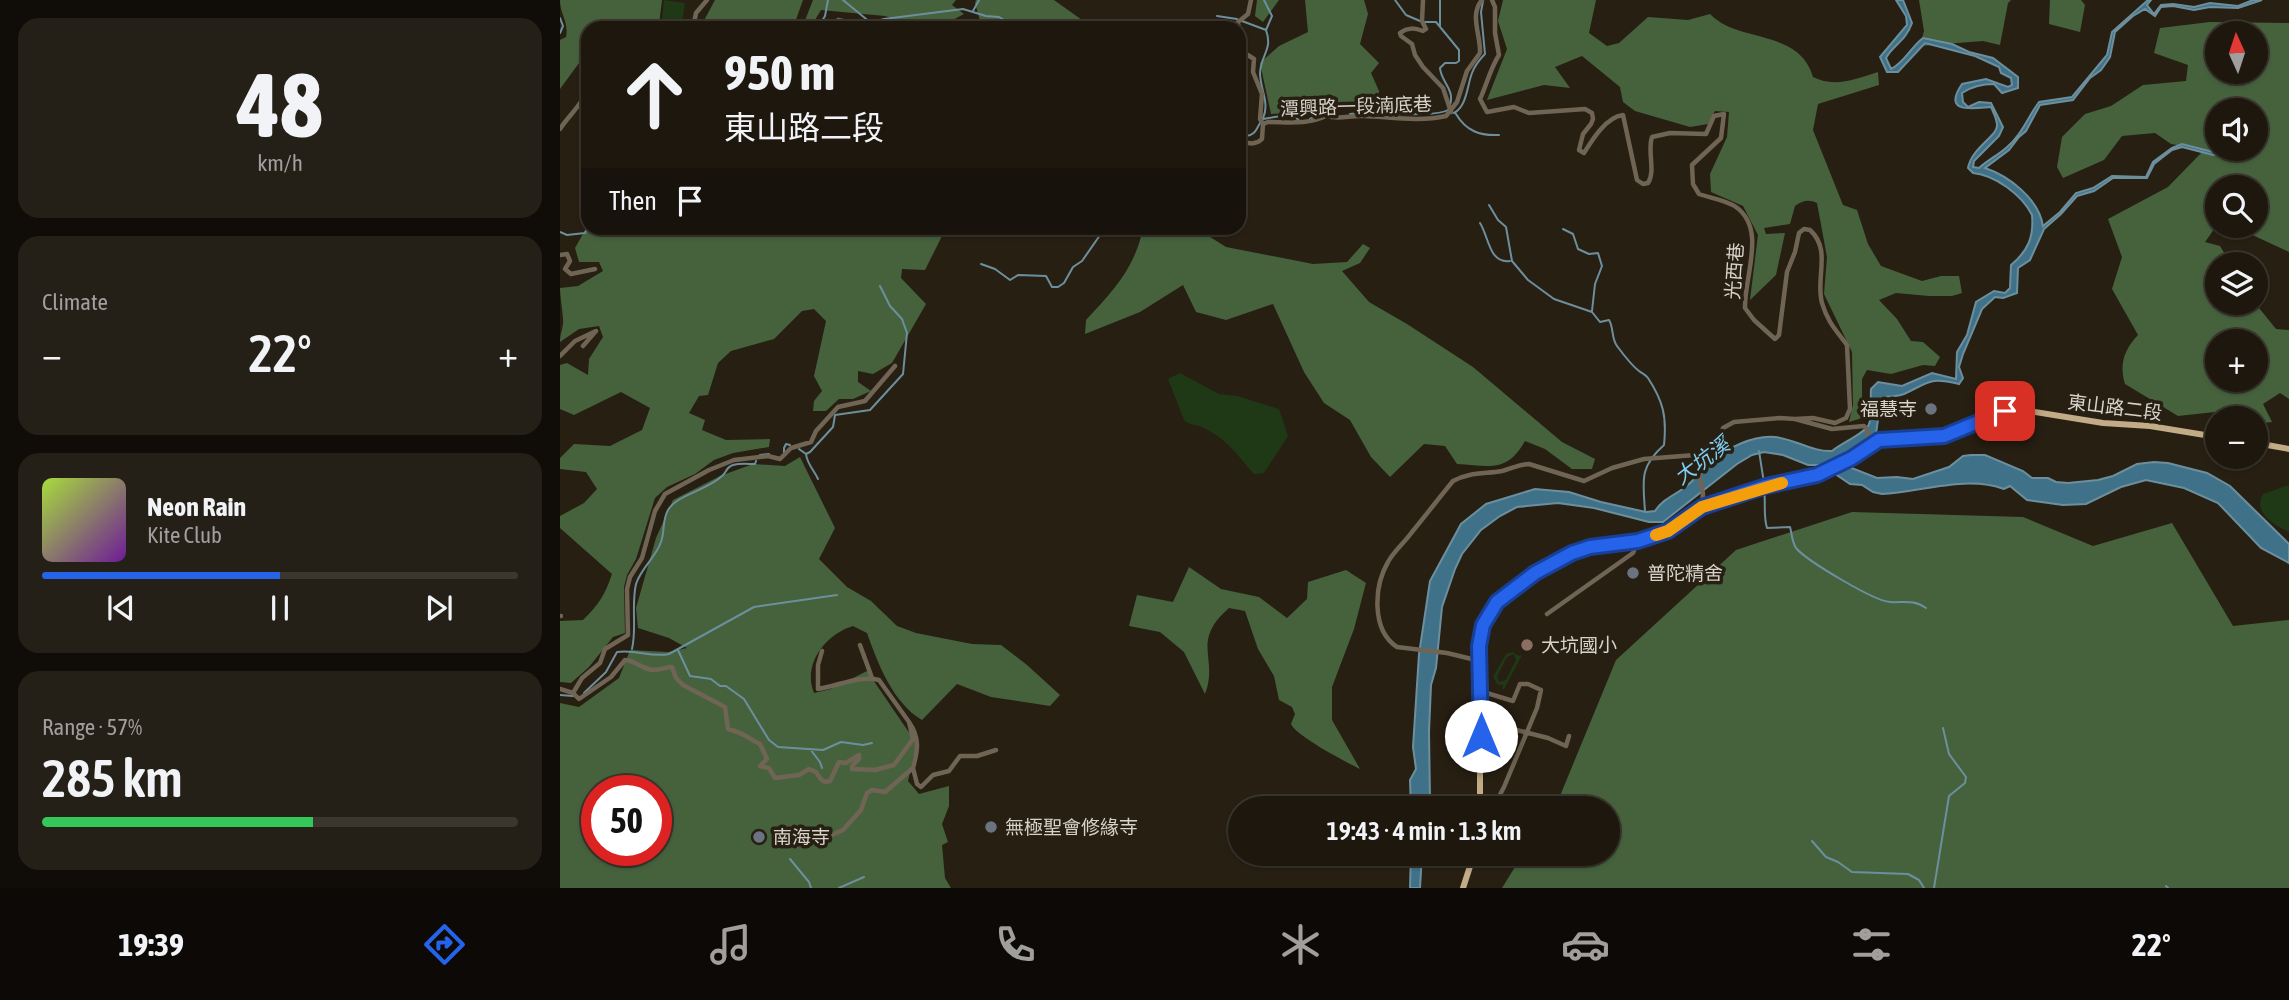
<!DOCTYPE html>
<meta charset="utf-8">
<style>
:root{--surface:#1d170e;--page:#252017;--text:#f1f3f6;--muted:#a09f9e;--line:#3b362e;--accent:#2563eb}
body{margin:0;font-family:"Asap Condensed","Noto Sans TC",sans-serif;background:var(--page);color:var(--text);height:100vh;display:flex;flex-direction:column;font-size:26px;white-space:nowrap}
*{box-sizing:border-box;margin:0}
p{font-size:23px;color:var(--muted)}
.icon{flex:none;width:38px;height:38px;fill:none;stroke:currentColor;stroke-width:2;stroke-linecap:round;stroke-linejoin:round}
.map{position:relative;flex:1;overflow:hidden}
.details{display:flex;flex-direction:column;gap:18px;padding:18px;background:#100d08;width:560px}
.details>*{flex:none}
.top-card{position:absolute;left:21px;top:21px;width:665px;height:214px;border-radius:21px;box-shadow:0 2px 5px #0004,0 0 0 2px var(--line);background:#1d170e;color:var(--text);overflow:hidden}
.needle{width:46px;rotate:357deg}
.controls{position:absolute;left:1645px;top:21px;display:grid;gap:14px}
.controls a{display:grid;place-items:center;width:63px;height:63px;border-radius:50%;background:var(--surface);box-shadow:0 2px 5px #0004,0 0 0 2px var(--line);font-size:35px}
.speed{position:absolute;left:21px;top:775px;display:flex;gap:14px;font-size:35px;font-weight:700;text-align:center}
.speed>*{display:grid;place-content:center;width:91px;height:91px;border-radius:50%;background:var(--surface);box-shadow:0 2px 5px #0004,0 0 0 2px var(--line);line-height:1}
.speed .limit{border:10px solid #d22;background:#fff;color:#111}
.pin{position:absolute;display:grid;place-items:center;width:60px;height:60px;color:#fff;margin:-30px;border-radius:14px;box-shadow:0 4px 10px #0006}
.me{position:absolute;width:77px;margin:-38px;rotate:0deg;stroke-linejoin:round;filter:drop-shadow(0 0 5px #0008)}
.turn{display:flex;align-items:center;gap:24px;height:147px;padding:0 28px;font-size:32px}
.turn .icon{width:91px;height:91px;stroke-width:2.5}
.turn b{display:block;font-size:49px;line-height:60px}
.then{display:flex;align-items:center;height:66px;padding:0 28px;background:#0003;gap:14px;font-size:26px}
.big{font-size:52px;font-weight:600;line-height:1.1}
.details .card{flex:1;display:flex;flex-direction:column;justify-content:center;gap:10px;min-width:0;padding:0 24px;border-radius:21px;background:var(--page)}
.details .dial{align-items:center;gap:0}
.dial b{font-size:91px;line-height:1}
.song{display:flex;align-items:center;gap:21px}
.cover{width:84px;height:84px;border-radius:10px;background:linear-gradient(135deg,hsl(80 70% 55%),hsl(280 70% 35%))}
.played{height:7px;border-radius:4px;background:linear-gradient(90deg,var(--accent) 50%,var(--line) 50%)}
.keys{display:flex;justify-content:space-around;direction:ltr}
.heat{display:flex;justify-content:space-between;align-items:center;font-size:38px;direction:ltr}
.charge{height:10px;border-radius:5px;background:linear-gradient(90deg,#34c759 57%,var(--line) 0)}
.trip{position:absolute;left:668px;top:796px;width:392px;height:70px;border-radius:35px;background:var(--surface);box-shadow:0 2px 5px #0004,0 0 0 2px var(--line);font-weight:600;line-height:70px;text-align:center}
.menu{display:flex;height:112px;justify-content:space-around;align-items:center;background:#0c0906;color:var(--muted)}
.menu .icon{width:49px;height:49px}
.menu .on{color:var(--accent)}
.menu b{font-size:32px;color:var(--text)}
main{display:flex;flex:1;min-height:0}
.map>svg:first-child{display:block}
.green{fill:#1f3917;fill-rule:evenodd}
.forest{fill:#45623d;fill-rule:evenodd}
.water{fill:#3f7289;stroke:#6d8f9d;stroke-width:2}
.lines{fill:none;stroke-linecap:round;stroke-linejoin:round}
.stream{stroke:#6d8f9d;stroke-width:2}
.minor{stroke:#706554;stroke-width:4.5}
.major{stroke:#c2ab87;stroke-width:6}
.route-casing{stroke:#184099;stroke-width:18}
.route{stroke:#2563eb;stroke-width:12}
.slow{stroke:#f59e0b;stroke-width:12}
.worship-dot{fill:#6b7280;stroke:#271f12;stroke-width:2.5}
.education-dot{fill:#8d6e63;stroke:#271f12;stroke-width:2.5}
.labels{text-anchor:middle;stroke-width:7;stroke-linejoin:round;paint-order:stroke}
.street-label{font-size:19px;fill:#d8d2cb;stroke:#271f12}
.poi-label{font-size:19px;fill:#d8d2cb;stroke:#271f12;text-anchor:start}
.water-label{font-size:21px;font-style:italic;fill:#7ecff5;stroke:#271f12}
</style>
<main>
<section class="details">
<div class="card dial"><b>48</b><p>km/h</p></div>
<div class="card"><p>Climate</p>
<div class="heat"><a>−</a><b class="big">22°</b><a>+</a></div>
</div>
<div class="card">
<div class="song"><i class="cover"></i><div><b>Neon Rain</b><p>Kite Club</p></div></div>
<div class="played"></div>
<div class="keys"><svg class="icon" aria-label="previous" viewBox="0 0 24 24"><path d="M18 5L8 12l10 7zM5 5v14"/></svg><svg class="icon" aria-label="pause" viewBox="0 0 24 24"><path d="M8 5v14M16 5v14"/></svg><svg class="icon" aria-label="next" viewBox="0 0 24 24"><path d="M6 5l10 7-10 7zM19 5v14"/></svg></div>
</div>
<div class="card"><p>Range · 57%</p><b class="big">285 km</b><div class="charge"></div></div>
</section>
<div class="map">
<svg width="1729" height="888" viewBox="0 0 1729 888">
<rect width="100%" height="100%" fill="#271f12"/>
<!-- green -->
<path class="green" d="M104,0L125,3L122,23L102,20Z
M620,373L659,394L677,396L719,409L728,436L704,473L694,474C678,456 667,439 644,428C637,424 630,426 624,420L608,379Z
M1729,485V532C1714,525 1692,512 1703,494Z
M953,652L958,656L962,655L944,689H942L943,685H938L933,677L946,654ZM954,654L956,660L946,680L939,682L937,676L947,657Z"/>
<!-- forest -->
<path class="forest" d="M0,0H102L99,24L109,28H28V57L22,59L0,89V40L6,37C9,21 0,15 0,0Z
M155,0H243L233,28H159L156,24H151L150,28H140Z
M253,0H396L392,5L404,14L383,25L351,24L325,16L261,10L250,28H242Z
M416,0H494L522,20L517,28H422L415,3Z
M697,0H719L703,22L695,16Z
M745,0H804L808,14L800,44L819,63L811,73L819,91L816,110L787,109L711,114L700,63L719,46L748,32Z
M943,0H1036L1029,33L1047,46L1059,43L1088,17L1128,20L1150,14C1179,44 1239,28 1253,77C1274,88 1296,79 1318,72L1319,85L1258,104L1253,130L1283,205L1297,210L1308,244L1321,266L1362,281L1381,276H1399L1402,293L1392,296H1369L1336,293L1319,300L1337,319L1351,341L1363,342L1380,357L1375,366L1363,365L1331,374L1307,370L1302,379V418L1289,422L1293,405L1292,352L1264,294L1267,257L1257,203C1248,199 1242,201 1235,206L1230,224L1204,228L1206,234L1225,233L1216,275L1190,300L1198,235L1183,206L1151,192L1150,174L1167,137L1169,112L1155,111L1148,124L1130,127L1075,111L1063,102L1060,87L1022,56L995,67L1010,88L984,85L927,100L947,49L938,21Z
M1359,0H1451L1448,3L1440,45L1423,41L1360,46L1364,31Z
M1490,0H1521L1525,5L1520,32L1489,24Z
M1650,22L1729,23V252L1673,226H1696V187H1657V225L1645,242L1660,246L1671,264H1657V303H1695L1716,329L1729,330V399L1720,393L1703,404L1712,422L1696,424V418H1677L1655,412L1618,416L1565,384C1559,364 1564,350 1578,335L1552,289L1562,257L1548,219L1608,187L1644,150L1611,144L1595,133L1562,136L1544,160L1503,178L1497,167L1502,137L1525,114L1551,106L1583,85L1626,81L1628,65L1594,53L1600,28ZM1657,33H1696V72H1657ZM1657,110H1696V149H1657ZM1657,341H1696V380H1657Z
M28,225V228H386L365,270L342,269L341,278L366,304L332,363L313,374L298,371V382L311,391L293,399H279L266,411H253L254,401L262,391L254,376L266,321L254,309L242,311L214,339L171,351L158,363L148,395L139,396L129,413L145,420L142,430L166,440L210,439L209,447L173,453L154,460L135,474L107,487L95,498L76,559L67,575L64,587L65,633L53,637L29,667L11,683L0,682V621L23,620C38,606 46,593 52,574L0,528V516L24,503L37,489L26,472L0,469V458L14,444L50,446L82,430L90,408L61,392L14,415L0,409V365L7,363L28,375L29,359L43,337L39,326L19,329L0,342C0,335 2,331 3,324C4,320 0,296 0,288L18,286L43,271L39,262H19L15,248Z
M583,228H644L647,235L666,247L753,264L787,262L803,244L810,248L800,263L782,271L809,302L847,324L913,367L1002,442L1035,459L1032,469H1012L985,449L965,441C947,473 930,466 897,464L885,446L864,444L830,477L811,457L790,420L764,403L744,372L713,304L666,320L636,312L623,285L580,312L525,334L526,320C553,291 575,268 583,228Z
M240,457L275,528L259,559L287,587L311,601L337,626L356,633L412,644L441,645L467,665L500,695L490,706L431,697L397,684L362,720C333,703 318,664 307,633L293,626C266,634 242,664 254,693L271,689L307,671L348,731L358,739L348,781L359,794L389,786V806L382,824L388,842L382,845L385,878L391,888H0V703L19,707L59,678L70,650L108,652L127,648L109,638L78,628L76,608L96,538L113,500L160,476L193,464L225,466ZM37,791H96V850H37Z
M1292,512L1463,517L1533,546L1612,523L1673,626L1729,620V888H942L963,854H1048V808H995L1056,660L1176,550Z
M629,567L661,589L699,597L727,618L747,599L748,582L786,570L806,583L794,629L772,687V720L800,769C786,762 736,736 731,724L735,714L732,707L719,700L714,676L698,649L685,611L669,608C630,642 659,658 645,694L624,652L600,632L569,626L577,595L613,602Z"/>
<!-- water -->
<path class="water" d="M1336,0H1343L1352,23C1346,41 1333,45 1326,58L1331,69C1344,63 1351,47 1363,38L1392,44L1409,52L1433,58L1458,77V88L1442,93L1434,84C1422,84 1411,87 1402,93L1403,102L1408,107L1419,102L1431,103L1443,127L1439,136L1414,161L1413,167L1419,168C1428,160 1438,155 1446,148C1461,136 1468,117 1479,102L1512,97L1547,55L1552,32L1588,0H1591L1587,5L1594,14L1601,5L1613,4L1634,7L1650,3L1678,6L1693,0H1702L1678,8L1650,7L1634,10L1613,6L1601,7L1595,16L1585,9L1573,16L1555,32L1550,57L1541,70L1530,78L1513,100L1480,105L1466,131L1459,137L1449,150L1425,168C1449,176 1479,199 1483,226L1500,212L1516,193L1533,188L1552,176L1586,177L1593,162L1612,148L1622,144L1653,152L1673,149L1653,155L1622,147L1612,150L1594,164L1587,178H1553L1534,191L1517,196L1501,214L1484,229L1470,260L1458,268L1457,293L1443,298L1435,297L1422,309L1403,354L1399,367L1403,378L1399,384C1369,377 1370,382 1344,394C1337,397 1328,396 1321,398L1316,434L1282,457L1289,467L1317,478L1337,477L1353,479L1389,467L1403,456L1411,455H1425L1463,471L1472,478H1488L1496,482L1508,483L1538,480L1553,476L1577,464L1594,462L1608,463L1647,473L1670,486L1729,544V563L1701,548L1658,503L1624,488L1586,480L1561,487L1526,504L1503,505L1467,500L1450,486L1444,489C1406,475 1361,492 1322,494L1313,492L1302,485L1290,484L1262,465H1248L1223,455L1204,452L1192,455L1177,464L1103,522H1089L1034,508L998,503L957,507L940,516L921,530L902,554L895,569L882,607L876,668L871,685L869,732L870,800L867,808H851L850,780L856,769L853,747L859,654L870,581L901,524L926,504L975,489L1009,492L1041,502L1086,512L1095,511C1103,499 1113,496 1124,488C1134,481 1142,470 1151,462C1167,448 1193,435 1215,437C1235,439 1252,452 1272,451C1281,443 1306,433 1309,424C1313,415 1310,399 1311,389L1318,382L1342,386L1372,373L1396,379L1397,352L1407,335L1416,302L1434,291L1445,293L1450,288L1451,265C1468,251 1474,237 1472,215C1462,195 1435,175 1413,173L1408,168C1412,147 1438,136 1437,125C1437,119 1433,112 1431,107C1415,108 1381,115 1402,84L1426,79L1448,87L1452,85L1451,78L1441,73L1439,67L1415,56L1365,43L1338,72H1327L1320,57L1347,25L1346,16Z
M851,854H862L860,888H850Z"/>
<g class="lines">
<!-- stream -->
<path class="stream" d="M283,0L311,23L324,19L403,9L426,16L439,17L454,26V28
M835,0L846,15L860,21
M880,0V27
M413,11L419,0
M657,16L677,19
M0,18L3,26L0,33
M682,21L706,30
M865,22H876L899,50V61L896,63H885L880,68C881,82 895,89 890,105
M258,28L265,16L268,0
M894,113C907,106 907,86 912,73C915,65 919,60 925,54L921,12L923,1
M790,114C811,112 875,118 888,110
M896,114C906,131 920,136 939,135
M703,118C710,103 700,89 700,73C701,54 713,50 706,30L712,16L704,0
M703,119L727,115L741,120
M750,119L762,113L774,116
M679,132L686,136C695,135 696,130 700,123
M929,205L938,220L946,227L952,261L968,280L994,299L1032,312L1040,322L1049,320C1054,328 1051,338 1057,346C1063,354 1071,365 1079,371C1083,374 1085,374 1088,378C1103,401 1107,416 1104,445C1079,467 1083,481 1085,511
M920,223C929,237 929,264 950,261
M427,229L435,228
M1003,229L1013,234L1018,249L1029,254L1038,253L1042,266L1035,284L1032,311
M0,232L7,235L25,233L28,226
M421,264L435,269L450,280L458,275L486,276L492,287H498L504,283L513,267L522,261L545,228
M239,449L246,454L250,452L273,427L275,415L310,410L343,374L347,333L342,319L330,306L320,286
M1199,451L1204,483
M224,453V448L226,444L230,445
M246,454C247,464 254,470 258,479
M200,455L209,454
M1204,489C1206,502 1203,515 1207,528L1230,527C1232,534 1232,542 1236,548C1247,561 1314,601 1330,602C1343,603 1354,599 1366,608
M72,649C77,628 71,606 76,584C81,568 96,557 101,542C105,531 102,521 108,510C118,494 146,491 162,476C167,472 166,467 173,465C180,463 188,464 195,464L196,461
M118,650L130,676L151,679L160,686H166L184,699L209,740L218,747L263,750L281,742L303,745L312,743
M24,693L46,672L57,652C76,649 91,658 109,654L194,607L277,595
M0,695L13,696
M250,749L260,762L262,768
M1252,841L1266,857L1278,862L1292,872L1348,874L1359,880L1364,888
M230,859L249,882L251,888
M1606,886L1608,888
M279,888L304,877
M1374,888L1389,796L1405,783L1406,777L1389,754L1383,728"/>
<!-- minor -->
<path class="minor" d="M863,0L862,21L866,29L863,31C855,28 848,27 840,33L841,36L852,44L855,55L863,67L883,88L891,112
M932,0L935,7V33L939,55C930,69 927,84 920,99L927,112L954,107L969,113L1025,109L1032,113L1033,119L1031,124L1023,134L1019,150L1024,153C1032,140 1046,117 1063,115L1077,180L1083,184L1088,183C1096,171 1087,151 1092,137L1110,133L1146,134L1154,116L1164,114L1161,138L1132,165L1133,184L1139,194C1150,198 1166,200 1176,207C1207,229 1184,277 1185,308L1194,320L1215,339L1219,335L1227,272L1235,252L1239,233L1244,229L1250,230C1272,250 1255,278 1262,303C1268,323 1276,330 1287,345L1290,409L1286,418L1275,423L1253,418L1235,419
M678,22L688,14L691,0
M678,24L680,30L679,39
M133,28L136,13L147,0
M270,28L278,20L311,27L366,28
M392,28C400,23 401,19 411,24V28
M679,43L683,52L694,59L693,72L702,94L700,119L703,124
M0,129C9,115 22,105 28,89
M679,141C688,143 695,146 702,139L703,124L708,122C728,122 747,125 766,116C780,120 790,115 804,116C830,117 860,122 886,116L897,102L907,71L920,53C921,35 909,15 922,0
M0,255L7,254L10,261L5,269L11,274L35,269
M0,356L15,341L36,331L23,346
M1135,455L1143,494L1142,507
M987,614L1073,553L1078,541
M0,616H1
M300,645L312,678
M262,651L258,665V689C278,686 299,675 319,680L349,722
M920,661L887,653L837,647C811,630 814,586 828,562C834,551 845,542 852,532C866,515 879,498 893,481C909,472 925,474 942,471C951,469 959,464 969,464L1024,481L1052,468L1084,459L1135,455L1160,439L1163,428L1174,422L1220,418L1235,419L1272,429L1304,426L1307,429L1310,444
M0,689L13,693
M920,691L953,701L960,684H968L981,690L977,708L944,787L933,808
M13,693L19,699L51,677L65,660C75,661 79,666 88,669C97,672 105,667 112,667L116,678L123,685L165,707L168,729C185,733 187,738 200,744L207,759L200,766L209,768L215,778L239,775L249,769L256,772C260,777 261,784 270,781L279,762L286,763L299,755V759L292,766V769L315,770L334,765L353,739L349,722C360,738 358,750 353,768
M13,693L22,678L40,663L45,649L68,635L67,589L70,577L82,558L95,511L105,494L149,470L174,460L208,456L220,459L231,448L251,442L256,431L278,407L305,401L335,366
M921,721L988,738L1006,746L1009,736
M231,837L251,834L267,837L283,830L301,810L307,793L312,790L325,792L353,768L357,784L361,787L373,775L389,771L400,756H417L436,750"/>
<!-- major -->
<path class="major" d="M1696,443L1729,449
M920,808V634L937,602L987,566L1030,547L1078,541L1108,531L1142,507L1206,486L1257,475L1292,458L1319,440L1384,436L1445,411L1463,410L1543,423L1590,426L1657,437
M903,888L914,854"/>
</g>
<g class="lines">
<defs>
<path id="route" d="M921,736L919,646L923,625L937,602L975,573L1012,553L1030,547L1078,541L1108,531L1142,507L1206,486L1257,475L1292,458L1319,440L1384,436L1445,411"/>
</defs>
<!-- route casing -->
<use href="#route" class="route-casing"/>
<!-- route -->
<use href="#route" class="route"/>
<!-- slow -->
<path class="slow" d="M1096,535L1108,531L1142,507L1222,483"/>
</g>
<!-- markers -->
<g class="worship-dot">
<circle cx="1371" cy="409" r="7"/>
<circle cx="1073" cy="573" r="7"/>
<circle cx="431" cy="827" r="7"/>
<circle cx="199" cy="837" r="7"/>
</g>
<circle class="education-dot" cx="967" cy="645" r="7"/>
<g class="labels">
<!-- street labels -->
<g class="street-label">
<text transform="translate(796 106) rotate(-2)" y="7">潭興路一段湳底巷</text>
<text transform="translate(1174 271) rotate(-86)" y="7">光西巷</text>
<text transform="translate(1555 407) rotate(7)" y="7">東山路二段</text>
</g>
<!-- poi labels -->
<g class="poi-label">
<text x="1357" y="416" text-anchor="end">福慧寺</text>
<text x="1087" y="580">普陀精舍</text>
<text x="981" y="652">大坑國小</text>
<text x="445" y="834">無極聖會修緣寺</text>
<text x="213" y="844">南海寺</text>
</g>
<!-- water labels -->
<g class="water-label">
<text transform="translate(1142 461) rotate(-37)" y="7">大坑溪</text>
</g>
</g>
</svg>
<div class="controls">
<a><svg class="needle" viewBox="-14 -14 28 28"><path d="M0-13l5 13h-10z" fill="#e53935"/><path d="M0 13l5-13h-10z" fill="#a09f9e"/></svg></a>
<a><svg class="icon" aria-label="sound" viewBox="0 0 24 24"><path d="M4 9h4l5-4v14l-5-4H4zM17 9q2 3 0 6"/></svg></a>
<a><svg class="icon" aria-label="search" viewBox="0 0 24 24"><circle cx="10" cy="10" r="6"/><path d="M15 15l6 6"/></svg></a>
<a><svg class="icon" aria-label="layers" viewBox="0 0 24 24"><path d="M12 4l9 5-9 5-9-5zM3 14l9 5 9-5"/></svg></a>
<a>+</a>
<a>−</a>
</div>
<div class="speed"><div class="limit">50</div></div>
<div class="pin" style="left:1445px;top:411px;background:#d93025"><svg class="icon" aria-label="arrive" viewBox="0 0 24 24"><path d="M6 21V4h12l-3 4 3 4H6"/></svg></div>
<svg class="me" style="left:921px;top:736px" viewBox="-20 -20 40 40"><circle r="19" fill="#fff"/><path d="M0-13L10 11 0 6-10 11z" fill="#2563eb"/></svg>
<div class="trip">19:43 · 4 min · 1.3 km</div>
<div class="top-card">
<div class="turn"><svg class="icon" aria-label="ahead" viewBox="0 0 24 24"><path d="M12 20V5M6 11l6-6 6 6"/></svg><div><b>950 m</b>東山路二段</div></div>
<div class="then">Then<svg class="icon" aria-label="arrive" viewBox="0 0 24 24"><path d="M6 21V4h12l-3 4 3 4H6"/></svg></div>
</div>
</div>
</main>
<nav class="menu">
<b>19:39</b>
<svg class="icon on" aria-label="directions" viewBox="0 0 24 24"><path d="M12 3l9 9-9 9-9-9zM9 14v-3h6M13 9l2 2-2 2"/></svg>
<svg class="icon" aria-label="music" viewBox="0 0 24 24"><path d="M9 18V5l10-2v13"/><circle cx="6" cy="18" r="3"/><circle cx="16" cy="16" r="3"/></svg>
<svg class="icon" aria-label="phone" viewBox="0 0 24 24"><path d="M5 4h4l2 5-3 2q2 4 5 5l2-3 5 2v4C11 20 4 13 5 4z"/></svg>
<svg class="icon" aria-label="climate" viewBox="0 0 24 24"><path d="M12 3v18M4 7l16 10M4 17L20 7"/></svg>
<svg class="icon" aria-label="car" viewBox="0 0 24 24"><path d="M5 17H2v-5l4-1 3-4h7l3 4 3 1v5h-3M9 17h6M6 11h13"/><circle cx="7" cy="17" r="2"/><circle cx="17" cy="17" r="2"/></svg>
<svg class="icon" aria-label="filters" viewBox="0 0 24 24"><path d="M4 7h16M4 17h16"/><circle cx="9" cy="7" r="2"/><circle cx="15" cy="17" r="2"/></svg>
<b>22°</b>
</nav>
